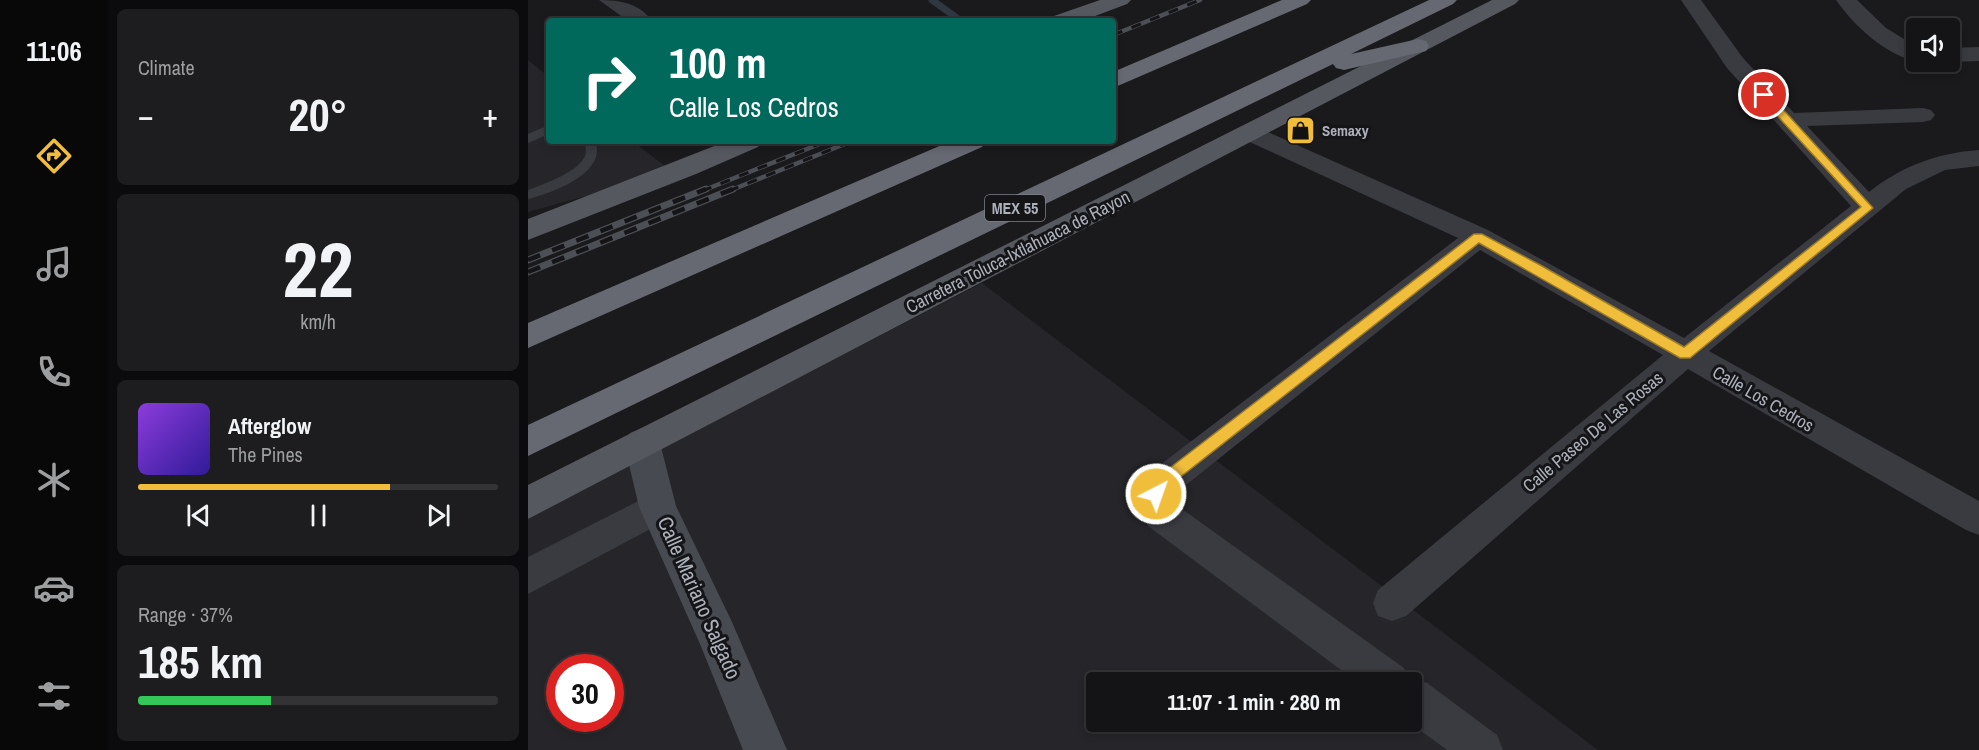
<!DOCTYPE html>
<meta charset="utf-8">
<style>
:root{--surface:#141315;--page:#1d1c1e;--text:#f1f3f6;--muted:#9d9ea0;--line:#333234;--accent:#f1be3c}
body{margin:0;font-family:"Archivo Narrow",sans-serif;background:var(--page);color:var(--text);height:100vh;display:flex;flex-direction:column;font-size:22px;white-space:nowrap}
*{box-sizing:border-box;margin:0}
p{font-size:20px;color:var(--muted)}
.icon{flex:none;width:33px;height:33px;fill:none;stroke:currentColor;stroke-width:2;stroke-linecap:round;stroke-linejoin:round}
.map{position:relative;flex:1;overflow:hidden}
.sheet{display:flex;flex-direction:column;gap:9px;padding:9px;background:#0b0a0c;width:420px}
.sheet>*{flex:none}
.banner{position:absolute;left:18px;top:18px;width:570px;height:126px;border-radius:6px;box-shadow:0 3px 9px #0003,0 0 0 2px var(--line);background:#00695c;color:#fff;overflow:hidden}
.fabs{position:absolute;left:1378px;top:18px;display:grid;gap:12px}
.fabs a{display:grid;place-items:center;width:54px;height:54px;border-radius:6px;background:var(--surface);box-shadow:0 3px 9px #0003,0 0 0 2px var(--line);font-size:30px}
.speed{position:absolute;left:18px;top:654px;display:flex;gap:12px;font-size:30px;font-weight:700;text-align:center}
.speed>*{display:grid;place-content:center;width:78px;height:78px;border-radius:50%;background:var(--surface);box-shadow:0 3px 9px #0003,0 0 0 2px var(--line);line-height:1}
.speed .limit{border:9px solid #d22;background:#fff;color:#111}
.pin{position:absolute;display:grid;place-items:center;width:51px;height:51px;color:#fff;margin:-26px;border:3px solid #fff;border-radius:50%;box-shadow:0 2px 6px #0007}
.me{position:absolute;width:66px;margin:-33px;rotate:41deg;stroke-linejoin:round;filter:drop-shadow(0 0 4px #0008)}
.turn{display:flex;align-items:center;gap:21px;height:126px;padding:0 24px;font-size:27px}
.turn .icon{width:78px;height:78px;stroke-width:2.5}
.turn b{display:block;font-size:42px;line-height:51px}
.big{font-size:45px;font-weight:700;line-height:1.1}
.sheet .widget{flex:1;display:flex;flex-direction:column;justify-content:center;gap:9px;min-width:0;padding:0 21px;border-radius:9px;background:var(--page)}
.sheet .dial{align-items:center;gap:0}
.dial b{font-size:78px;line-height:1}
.song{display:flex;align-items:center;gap:18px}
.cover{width:72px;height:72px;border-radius:9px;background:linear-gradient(135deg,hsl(270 70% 55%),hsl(250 70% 35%))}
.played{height:6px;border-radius:3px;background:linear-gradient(90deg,var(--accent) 70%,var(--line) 70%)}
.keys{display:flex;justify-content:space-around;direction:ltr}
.heat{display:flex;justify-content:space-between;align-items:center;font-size:33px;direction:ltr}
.charge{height:9px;border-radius:4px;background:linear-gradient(90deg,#34c759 37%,var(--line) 0)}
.trip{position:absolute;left:558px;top:672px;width:336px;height:60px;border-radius:6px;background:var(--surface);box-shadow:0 3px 9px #0003,0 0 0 2px var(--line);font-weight:700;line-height:60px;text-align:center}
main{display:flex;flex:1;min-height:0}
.tabs{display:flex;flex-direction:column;width:108px;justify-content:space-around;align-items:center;background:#080808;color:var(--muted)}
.tabs .icon{width:42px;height:42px}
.tabs .on{color:var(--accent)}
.tabs b{font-size:27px;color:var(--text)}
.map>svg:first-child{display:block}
.built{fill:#262529;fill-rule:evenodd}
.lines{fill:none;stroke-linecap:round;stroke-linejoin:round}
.stream{stroke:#2f3840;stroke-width:7}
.lane{fill:#3a3b41;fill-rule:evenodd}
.street{fill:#3a3b41;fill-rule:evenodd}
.secondary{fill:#484a51;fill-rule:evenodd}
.primary{fill:#565860;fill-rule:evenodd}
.highway{fill:#666972;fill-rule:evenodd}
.rail-far1-casing{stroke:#4d4f56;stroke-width:4.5}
.rail-casing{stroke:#4d4f56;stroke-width:7}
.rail-far1{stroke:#151417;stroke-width:3;stroke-dasharray:10;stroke-linecap:butt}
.rail{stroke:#151417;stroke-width:4.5;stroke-dasharray:13;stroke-linecap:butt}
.route{fill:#f1be3c;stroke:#9d7c27;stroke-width:1.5}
.labels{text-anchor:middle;stroke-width:6;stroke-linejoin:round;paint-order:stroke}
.far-poi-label{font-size:15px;font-weight:bold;fill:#acb0bb;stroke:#151417;text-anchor:start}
.shield{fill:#151417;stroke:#7f818a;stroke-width:1.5}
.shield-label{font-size:16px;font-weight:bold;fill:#acb0bb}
.street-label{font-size:18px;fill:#acb0bb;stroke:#151417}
.near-street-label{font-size:21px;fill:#acb0bb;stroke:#151417}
</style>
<main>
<nav class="tabs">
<b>11:06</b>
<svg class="icon on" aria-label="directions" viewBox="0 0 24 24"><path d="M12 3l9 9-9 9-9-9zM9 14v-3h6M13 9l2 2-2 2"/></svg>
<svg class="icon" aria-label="music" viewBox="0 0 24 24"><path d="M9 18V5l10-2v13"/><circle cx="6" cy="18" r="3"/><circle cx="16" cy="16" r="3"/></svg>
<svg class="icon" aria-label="phone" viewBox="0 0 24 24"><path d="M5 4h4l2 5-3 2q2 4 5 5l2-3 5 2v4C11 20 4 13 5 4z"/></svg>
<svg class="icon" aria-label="climate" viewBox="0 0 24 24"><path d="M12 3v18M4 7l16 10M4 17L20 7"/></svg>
<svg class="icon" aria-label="car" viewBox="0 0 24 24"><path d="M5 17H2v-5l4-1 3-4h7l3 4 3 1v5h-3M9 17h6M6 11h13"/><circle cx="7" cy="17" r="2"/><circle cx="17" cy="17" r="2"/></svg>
<svg class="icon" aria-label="filters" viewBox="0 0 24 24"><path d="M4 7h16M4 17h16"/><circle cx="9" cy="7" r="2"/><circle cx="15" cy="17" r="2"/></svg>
</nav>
<section class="sheet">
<div class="widget"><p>Climate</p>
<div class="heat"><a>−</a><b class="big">20°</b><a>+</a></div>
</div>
<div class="widget dial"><b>22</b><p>km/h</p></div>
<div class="widget">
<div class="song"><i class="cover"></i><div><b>Afterglow</b><p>The Pines</p></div></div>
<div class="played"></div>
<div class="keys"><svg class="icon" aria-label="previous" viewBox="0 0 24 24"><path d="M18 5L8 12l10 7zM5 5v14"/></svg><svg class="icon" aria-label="pause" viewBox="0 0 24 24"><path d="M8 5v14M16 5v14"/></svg><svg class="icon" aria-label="next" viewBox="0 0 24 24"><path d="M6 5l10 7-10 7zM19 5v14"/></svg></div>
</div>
<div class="widget"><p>Range · 37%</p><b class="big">185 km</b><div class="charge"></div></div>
</section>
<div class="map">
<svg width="1451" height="750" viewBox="0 0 1451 750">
<rect width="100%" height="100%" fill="#1a191c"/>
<!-- built -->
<path class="built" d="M0,60L21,77V141H104L145,172L0,212Z
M454,283L1070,750H0V517ZM32,668H82V718H32ZM568,682H884V722H568Z"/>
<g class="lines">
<!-- stream -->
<path class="stream" d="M404,0L433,21"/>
<!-- lane -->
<path class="lane" d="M21,125V134L0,143V134Z
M55,141H67C80,173 24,193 0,199V190C14,185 60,169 58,150C58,147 56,144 55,141Z"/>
<!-- street -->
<path class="street" d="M71,0C91,0 112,3 124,21H100Z
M1153,0H1173L1215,58L1266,113L1395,108L1403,110L1407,115L1403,120L1395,122L1279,126L1341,192C1374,166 1409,153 1451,150V166L1417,170L1378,189L1181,351L1451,501V535L1438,530L1160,369L878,616L864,621L850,616L845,603L850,590L1135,355L952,250L648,493L647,504L876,668L881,679L884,677L899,683L969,735L975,750H919L881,722H884V682H829L620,526C610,505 609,491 624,471L930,238L713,138L710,133L713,128L722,126L731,128L960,230L1156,338L1323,206L1199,68Z
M1308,0H1329L1358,28L1389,47V62C1357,54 1327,27 1308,0Z
M1451,47V61L1422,62V48Z
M130,491L143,496L148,507L143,518L0,594V557Z"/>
<!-- secondary -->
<path class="secondary" d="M114,428L126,433L132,443L148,506L204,622L259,750H215L172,644L111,507L96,443L102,433Z"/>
<!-- primary -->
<path class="primary" d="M572,0H603L599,4L554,21H523L526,16Z
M964,0H991L987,4L0,519V485Z
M199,141H234L230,147L168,174L0,240V219Z"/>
<!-- highway -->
<path class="highway" d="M754,0H783L779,4L585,88V72Z
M901,0H929L925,4L823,54L890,39L898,41L901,46L898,51L816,70L808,68L805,64L0,456V425Z
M423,141H458L454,147L0,348V323Z"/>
<defs>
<path id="rail-far1" d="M585,35L672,0
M174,191L299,141
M201,191L324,141"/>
<path id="rail" d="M0,260L178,189
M0,272L205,189"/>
</defs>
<!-- rail-far1 casing -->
<use href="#rail-far1" class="rail-far1-casing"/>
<!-- rail casing -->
<use href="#rail" class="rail-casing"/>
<!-- rail-far1 -->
<use href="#rail-far1" class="rail-far1"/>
<!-- rail -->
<use href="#rail" class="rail"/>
</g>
<!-- route -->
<path class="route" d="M1236,92L1240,93L1345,208L1162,358H1152L951,243L641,486L633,499L628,501L623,499L620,494L630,477L946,234H954L1014,266L1156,347L1333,207L1232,97L1231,95Z"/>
<!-- icons -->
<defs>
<symbol id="shop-square" viewBox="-11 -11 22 22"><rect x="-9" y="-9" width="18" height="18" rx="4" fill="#f1be3c" stroke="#151417"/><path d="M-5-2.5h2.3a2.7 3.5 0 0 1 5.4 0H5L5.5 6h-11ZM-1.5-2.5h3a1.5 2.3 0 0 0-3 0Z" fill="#111"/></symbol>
</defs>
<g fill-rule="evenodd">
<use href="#shop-square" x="756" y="114" width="33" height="33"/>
</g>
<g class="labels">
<!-- far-poi labels -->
<g class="far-poi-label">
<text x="794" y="136">Semaxy</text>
</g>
<!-- shield labels -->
<rect class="shield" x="457" y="195" width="60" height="26" rx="4.5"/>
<g class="shield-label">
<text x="487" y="214">MEX 55</text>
</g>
<!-- street labels -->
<g class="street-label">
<text transform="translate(490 252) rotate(-27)" y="6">Carretera Toluca-Ixtlahuaca de Rayon</text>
<text transform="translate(1235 399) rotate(30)" y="6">Calle Los Cedros</text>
<text transform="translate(1065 432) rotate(-40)" y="6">Calle Paseo De Las Rosas</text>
</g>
<!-- near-street labels -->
<g class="near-street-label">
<text transform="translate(171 598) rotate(66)" y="7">Calle Mariano Salgado</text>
</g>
</g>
</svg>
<div class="fabs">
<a><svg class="icon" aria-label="sound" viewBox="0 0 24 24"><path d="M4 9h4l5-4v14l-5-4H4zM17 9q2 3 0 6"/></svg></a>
</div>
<div class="speed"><div class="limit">30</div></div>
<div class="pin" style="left:1236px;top:95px;background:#d93025"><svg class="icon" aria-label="arrive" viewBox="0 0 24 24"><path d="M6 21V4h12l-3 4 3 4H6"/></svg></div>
<svg class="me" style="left:628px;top:494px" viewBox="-20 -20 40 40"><circle r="17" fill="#f1be3c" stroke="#fff" stroke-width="3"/><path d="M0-11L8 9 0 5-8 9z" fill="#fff"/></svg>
<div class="trip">11:07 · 1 min · 280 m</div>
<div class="banner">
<div class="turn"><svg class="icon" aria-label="right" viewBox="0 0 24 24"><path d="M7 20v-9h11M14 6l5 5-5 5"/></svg><div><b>100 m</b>Calle Los Cedros</div></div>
</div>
</div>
</main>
